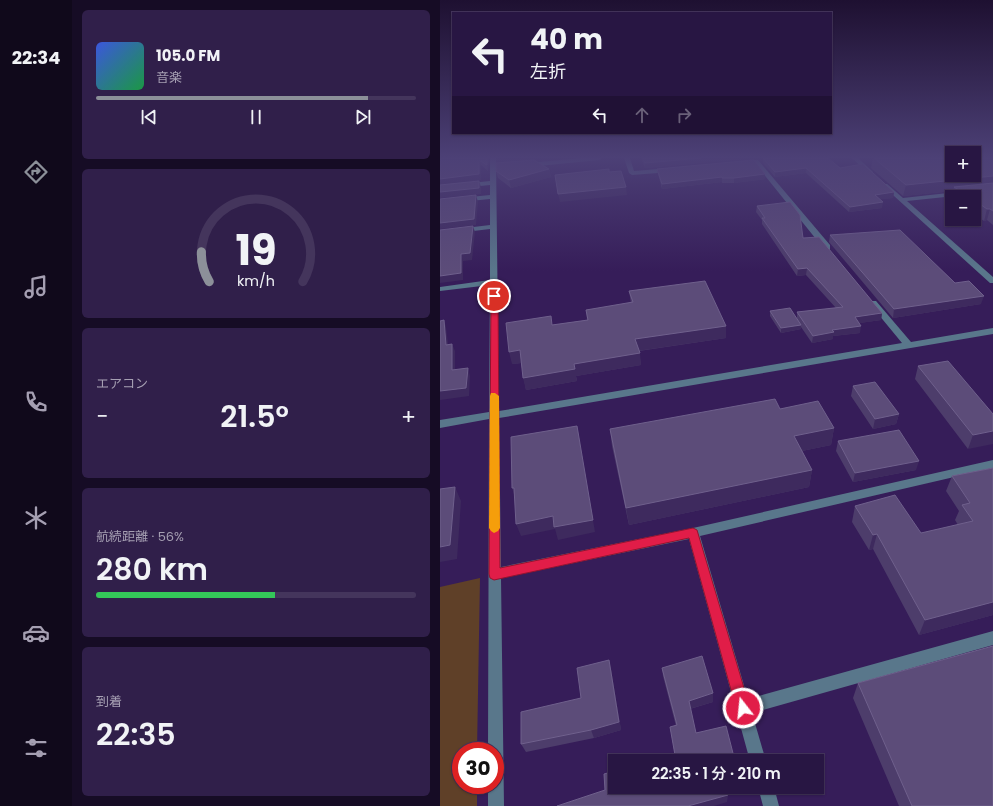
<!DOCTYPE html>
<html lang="ja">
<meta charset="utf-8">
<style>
:root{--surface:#281643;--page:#301f4a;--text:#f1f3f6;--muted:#a59fb2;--line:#44355c;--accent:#8c9099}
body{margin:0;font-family:Poppins,"Noto Sans JP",sans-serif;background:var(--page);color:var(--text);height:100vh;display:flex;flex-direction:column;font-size:15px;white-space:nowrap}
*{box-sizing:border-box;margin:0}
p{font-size:13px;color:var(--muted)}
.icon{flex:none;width:22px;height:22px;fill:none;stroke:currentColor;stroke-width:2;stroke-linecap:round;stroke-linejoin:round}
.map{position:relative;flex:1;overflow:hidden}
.side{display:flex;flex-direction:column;gap:10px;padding:10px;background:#160c25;width:368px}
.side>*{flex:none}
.hud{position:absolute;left:12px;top:12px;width:380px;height:122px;border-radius:0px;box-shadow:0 1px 3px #0004,0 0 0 1px var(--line);background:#281643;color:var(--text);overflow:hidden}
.fabs{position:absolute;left:505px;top:146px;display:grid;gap:8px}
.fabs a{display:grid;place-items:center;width:36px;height:36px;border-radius:0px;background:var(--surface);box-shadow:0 1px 3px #0004,0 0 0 1px var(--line);font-size:20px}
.speed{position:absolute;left:12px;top:742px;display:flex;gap:8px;font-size:20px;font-weight:700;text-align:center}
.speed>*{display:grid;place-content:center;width:52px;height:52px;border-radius:50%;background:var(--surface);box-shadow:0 1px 3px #0004,0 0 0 1px var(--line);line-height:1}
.speed .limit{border:6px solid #d22;background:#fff;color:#111}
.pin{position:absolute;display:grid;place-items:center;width:34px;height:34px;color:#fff;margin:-17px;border:2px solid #fff;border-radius:50%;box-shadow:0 1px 4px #0007}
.me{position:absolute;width:44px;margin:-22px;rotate:344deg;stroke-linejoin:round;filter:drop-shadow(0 0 3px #0008)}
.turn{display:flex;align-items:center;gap:14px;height:84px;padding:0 12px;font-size:18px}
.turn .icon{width:52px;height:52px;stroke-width:2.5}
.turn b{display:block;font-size:28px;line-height:34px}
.lanes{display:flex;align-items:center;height:38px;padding:0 12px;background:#0003;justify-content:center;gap:20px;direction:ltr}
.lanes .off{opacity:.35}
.big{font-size:30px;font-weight:600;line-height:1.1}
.side .card{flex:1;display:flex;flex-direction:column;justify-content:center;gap:6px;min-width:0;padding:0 14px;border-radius:6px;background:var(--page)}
.side .dial{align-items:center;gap:0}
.dial svg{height:104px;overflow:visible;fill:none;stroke:var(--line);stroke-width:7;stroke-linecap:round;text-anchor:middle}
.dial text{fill:var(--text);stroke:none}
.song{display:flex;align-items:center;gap:12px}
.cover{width:48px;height:48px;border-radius:6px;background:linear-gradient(135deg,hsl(230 70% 55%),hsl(140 70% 35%))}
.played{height:4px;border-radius:2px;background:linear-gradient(90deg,var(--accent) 85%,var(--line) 85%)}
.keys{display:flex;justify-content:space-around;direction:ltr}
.heat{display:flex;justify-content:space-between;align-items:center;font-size:22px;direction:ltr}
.charge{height:6px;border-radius:3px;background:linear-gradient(90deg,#34c759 56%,var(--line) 0)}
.trip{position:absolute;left:168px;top:754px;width:216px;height:40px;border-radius:0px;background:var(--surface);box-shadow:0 1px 3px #0004,0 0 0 1px var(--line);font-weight:600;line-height:40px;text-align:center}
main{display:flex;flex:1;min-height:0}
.dock{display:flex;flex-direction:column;width:72px;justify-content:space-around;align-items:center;background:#10091b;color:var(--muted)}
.dock .icon{width:28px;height:28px}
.dock .current{color:var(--accent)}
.dock b{font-size:18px;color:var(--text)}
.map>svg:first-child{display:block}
.green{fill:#5f4028}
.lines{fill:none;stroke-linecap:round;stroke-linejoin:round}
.minor{fill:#59778b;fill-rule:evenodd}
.wall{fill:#4d3d6b}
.shaded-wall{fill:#3e2a5e}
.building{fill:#5c4c79;stroke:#6f608c}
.route{fill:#e11d48;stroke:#92132f}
.slow{fill:#f59e0b}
</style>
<main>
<nav class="dock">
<b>22:34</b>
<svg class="icon current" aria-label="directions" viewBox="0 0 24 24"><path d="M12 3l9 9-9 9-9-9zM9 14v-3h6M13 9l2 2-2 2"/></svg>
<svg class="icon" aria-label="music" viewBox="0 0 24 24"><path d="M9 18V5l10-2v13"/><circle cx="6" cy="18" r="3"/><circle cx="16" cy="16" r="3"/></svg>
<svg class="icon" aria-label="phone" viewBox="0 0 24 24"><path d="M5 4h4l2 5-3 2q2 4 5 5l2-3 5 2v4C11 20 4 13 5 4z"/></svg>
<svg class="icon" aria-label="climate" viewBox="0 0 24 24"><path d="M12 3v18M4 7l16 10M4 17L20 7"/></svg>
<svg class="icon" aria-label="car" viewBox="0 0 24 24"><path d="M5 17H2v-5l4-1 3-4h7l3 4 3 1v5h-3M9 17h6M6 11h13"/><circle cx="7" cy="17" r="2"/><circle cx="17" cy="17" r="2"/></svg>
<svg class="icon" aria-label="filters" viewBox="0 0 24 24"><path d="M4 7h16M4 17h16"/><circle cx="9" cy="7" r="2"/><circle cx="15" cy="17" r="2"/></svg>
</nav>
<section class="side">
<div class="card">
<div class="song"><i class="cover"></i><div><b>105.0 FM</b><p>音楽</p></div></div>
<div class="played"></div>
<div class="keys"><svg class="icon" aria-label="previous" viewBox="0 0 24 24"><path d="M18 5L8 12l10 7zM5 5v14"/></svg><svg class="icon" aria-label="pause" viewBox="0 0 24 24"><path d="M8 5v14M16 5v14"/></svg><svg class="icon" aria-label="next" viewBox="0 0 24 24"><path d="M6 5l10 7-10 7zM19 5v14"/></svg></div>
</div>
<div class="card dial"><svg viewBox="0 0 100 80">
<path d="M14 69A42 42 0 1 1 86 69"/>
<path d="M14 69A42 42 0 0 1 8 46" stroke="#8c9099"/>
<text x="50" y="56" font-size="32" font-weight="700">19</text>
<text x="50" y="72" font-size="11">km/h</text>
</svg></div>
<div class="card"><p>エアコン</p>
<div class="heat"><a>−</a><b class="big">21.5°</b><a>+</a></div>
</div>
<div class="card"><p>航続距離 · 56%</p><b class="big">280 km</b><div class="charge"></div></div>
<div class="card"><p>到着</p><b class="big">22:35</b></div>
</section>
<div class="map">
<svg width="553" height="806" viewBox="0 0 553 806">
<rect width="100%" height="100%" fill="#361d59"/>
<!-- green -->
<path class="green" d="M40,578L37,751H21V785H37V806H0V587Z"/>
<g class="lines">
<!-- minor -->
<path class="minor" d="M50,158H56L59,411L462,343L429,303L433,301H436L471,342L553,328V334L59,418L61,567L253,528L553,460V468L260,536L308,699L553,631V645L312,713L326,761H310L249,539L61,578L64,806H48V785H55V751H48L49,419L0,428V420L49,412L50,285L0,291V287L50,280V229L0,235V231L50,225V199L0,204V200L50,195V185L0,190V186L50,181Z
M142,158H162L159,160L88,167L85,165L88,163Z
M184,158H190L194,171L230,168L233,170L230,172L192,175L189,173Z
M412,158H418L433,172V174H429Z
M314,160H318L390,245V249H384L314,162Z
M443,184H447L463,198L553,188V192L467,201L553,277V283H550L443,186Z
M318,787H334L339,806H323Z"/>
</g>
<!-- wall -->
<path class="wall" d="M0,158H49L48,171L41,165V180L0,185Z
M56,158H86L87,160L109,169L111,177L71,188L58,178L56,171L57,163Z
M201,158H313L205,168Z
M323,158L400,168L454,192L453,198L440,199L442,208L409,212L366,173L335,177L323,163Z
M433,158H553V225L547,220L544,221L534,214V197H512V198L513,191L463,196L431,168Z
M217,169L325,179L294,183H282V182L222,189L218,174Z
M317,206L363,238L442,313L441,320L419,323L420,333L393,336V339L372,343L361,327V329L341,333L330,316V311L357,318V312L396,308L366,275L357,276L322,224V220L316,212Z
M390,235L515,283L541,304L453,318L389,242Z
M189,291L286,326V338L199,351L201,365L136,376L137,381L86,390L81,363L72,364L112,325L147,320L146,310L191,303Z
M478,366L553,414L528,449L475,379Z
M413,386L459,414L456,424L433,429L411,396Z
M340,409L394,428L391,445L362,451L372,470L369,487L189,525L172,446L170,429Z
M398,441L476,470L413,482L396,451Z
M553,468V615L479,635L433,549L429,550L412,522L415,506L481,533L518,525L515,520L519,511L506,491L512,476Z
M222,668L273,702L250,709L256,733L235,755L230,727L236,726L223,676Z
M171,669L181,730L154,738L86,752L81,744L141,698Z
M418,683L553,806H459L413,698Z"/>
<!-- shaded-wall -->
<path class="shaded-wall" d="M47,158H48V171L47,165Z
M56,158H86L87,162L58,164Z
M261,158H313L205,168V163Z
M39,160L41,165V180L0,185V179Z
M366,168V173L335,177V172Z
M109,169L111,177L71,188L69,180Z
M325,174V179L294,183V178Z
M553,176V187H514L513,191L463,196L466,185Z
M282,177V182L222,189V184Z
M39,181L41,187V194L0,198V192Z
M186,187L187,195L120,202L118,194Z
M454,192L453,198L434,200L435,195Z
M36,195L38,202L36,225L0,229V223Z
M443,202L442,208L409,212L410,207Z
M547,209H550L547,220L544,221Z
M33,226L35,232L32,260L23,261V280L0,283V276L21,254Z
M367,268L366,275L357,276L358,269Z
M544,296L541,304L453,318L454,309Z
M442,313L441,320L414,324L415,317Z
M4,320L6,327L9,352L6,345Z
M361,325V329L341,333V328Z
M286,326V338L197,351L195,339Z
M421,326L420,333L393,336V339L372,343L373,336L392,330Z
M12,344L15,351V378L12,370Z
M80,350L83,363L72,364L69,352Z
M200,353L201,365L136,376L137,381L86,390L83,378L134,364Z
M28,368L30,376L29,396L0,400V391Z
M459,414L456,424L433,429L435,419Z
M137,426L155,532L118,540L115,529L81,536L76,524L113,516Z
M394,428L391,445L352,453L354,436Z
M553,431V444L528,449L533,435Z
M479,461L476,470L413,482L415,473Z
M372,470L369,487L189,525L186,508Z
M15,487L21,501L17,559L0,562V547Z
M72,488H74L76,501Z
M437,534L433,549L429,550L433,535Z
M553,602V615L479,635L485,620Z
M169,660L171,669L181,730L154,738L151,730Z
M273,693V702L249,709V701Z
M288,795L287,802L274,806H248Z"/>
<!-- building -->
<path class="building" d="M0,158H47V165L39,160V174L0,179Z
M203,158H261L205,163Z
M323,158H388L400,168L423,164L454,192L435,195L443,202L410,207L366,168L335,172Z
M434,158H512V175H534V158H553V176L466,185Z
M94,160L109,169L69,180L56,171V163Z
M314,160L325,174L294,178H282V177L222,184L217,169Z
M169,169V172L181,171L186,187L118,194L115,175Z
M39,181V188L0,192V185Z
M553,183V211L550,209H547L534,200V197H529L514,187Z
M36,195L34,219L0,223V199Z
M350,202L360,215L363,238L379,237L442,313L415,317L421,326L392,330L394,332L373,336L357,312L403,307L367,268L358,269L322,218H325L317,206Z
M33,226L30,253L21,254V273L0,276V230Z
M460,230L515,283L529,281L544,296L454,309L390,235Z
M265,281L286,326L195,339L200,353L134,364L135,369L83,378L80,350L69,352L66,323L111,316L112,325L148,320L146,310L193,302L189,291Z
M350,308L361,325L341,328L330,311Z
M4,320L6,345L12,344V370L28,368L26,388L0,391V321Z
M508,361L553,414V431L533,435L478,366Z
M435,382L459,414L435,419L413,386Z
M335,399L340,409L378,401L394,428L354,436L372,470L186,508L170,429Z
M137,426L153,520L114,527L113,516L76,524L74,488H72L71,437Z
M459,430L479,461L415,473L398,441Z
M553,468V602L485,620L437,534L433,535L415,506L455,495L481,533L533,521L522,505L530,503L512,476Z
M15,487L10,545L0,547V489Z
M553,646V806H472L418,683Z
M262,656L273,693L249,701L256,733L286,726L295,761H214L235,755L230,727L237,725L222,668Z
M169,660L179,722L151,730L81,744V712L141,698L137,668Z
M175,771V787H286L288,795L248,806H117L165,790L164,774Z"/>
<!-- sky -->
<linearGradient id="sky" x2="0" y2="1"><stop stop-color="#1e1031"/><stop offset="0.58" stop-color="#4c4076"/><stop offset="1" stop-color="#4c4076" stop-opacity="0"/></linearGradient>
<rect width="553" height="271" fill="url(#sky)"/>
<!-- route -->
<path class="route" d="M54,294L58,296L60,568L253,528L257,530L310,708L308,713L303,715L298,713L296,708L249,538L54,580L50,578L49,574L51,296Z"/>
<!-- slow -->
<path class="slow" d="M51,393H55L59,396L60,528L58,531L54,533L51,531L49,528L50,396Z"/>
</svg>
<div class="fabs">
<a>+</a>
<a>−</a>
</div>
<div class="speed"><div class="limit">30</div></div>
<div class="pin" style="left:54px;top:296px;background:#d93025"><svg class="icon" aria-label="arrive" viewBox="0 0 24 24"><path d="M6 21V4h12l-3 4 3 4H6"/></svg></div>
<svg class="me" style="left:303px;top:708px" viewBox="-20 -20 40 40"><circle r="17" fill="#e11d48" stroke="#fff" stroke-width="3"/><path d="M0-11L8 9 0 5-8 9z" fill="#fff"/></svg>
<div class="trip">22:35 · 1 分 · 210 m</div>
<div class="hud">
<div class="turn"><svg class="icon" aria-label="left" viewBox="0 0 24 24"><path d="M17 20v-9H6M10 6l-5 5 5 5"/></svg><div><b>40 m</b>左折</div></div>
<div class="lanes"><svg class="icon" aria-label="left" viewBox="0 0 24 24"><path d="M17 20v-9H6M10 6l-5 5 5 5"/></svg><svg class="icon off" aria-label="ahead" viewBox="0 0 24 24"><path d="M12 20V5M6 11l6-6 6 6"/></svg><svg class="icon off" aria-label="right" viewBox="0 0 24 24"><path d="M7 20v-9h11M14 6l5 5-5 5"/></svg></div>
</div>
</div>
</main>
